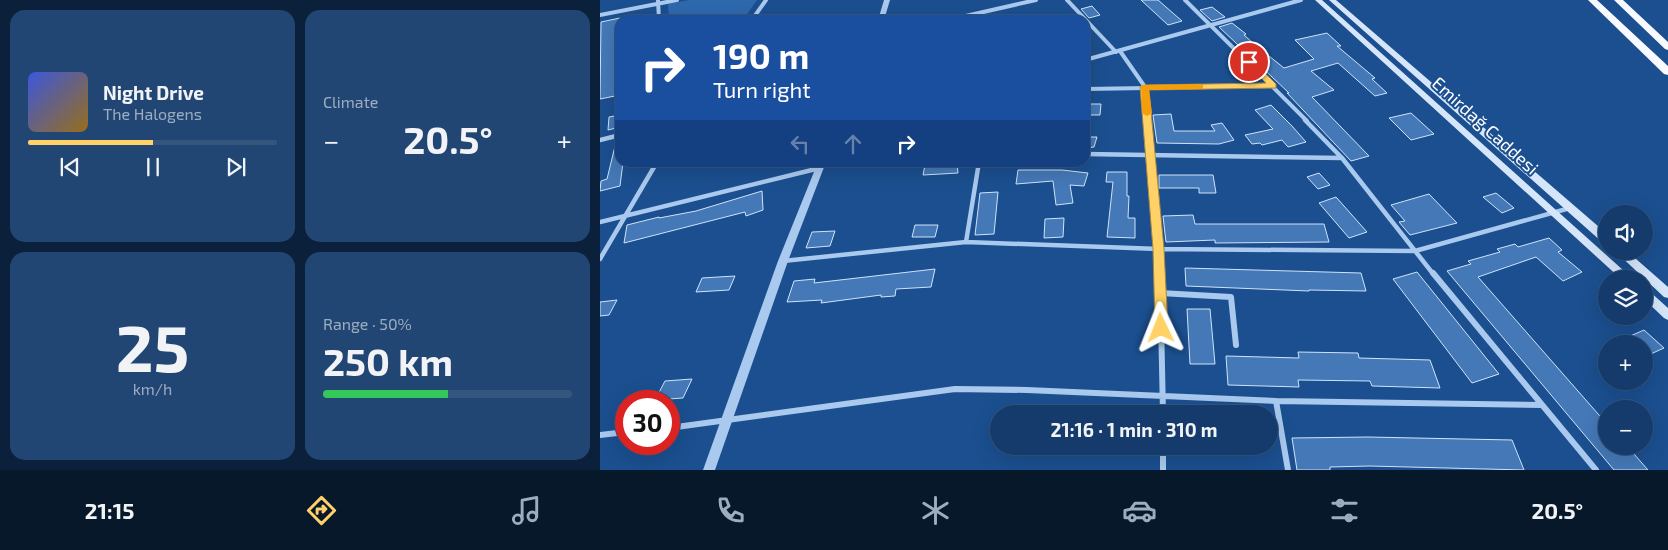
<!DOCTYPE html>
<meta charset="utf-8">
<style>
:root{--surface:#143b6b;--page:#214673;--text:#f1f3f6;--muted:#9dadc1;--line:#33557e;--accent:#ffd166}
body{margin:0;font-family:"Exo 2",sans-serif;background:var(--page);color:var(--text);height:100vh;display:flex;flex-direction:column;font-size:19px;white-space:nowrap}
*{box-sizing:border-box;margin:0}
p{font-size:16px;color:var(--muted)}
.icon{flex:none;width:28px;height:28px;fill:none;stroke:currentColor;stroke-width:2;stroke-linecap:round;stroke-linejoin:round}
.map{position:relative;flex:1;overflow:hidden}
.panel{display:flex;flex-direction:column;gap:10px;padding:10px;background:#0b203b;width:600px}
.panel>*{flex:none}
.guide{position:absolute;left:15px;top:15px;width:475px;height:152px;border-radius:15px;box-shadow:0 5px 20px #0002,0 0 0 1px var(--line);background:#1a4fa0;color:#fff;overflow:hidden}
.fabs{position:absolute;left:998px;top:205px;display:grid;gap:10px}
.fabs a{display:grid;place-items:center;width:55px;height:55px;border-radius:50%;background:var(--surface);box-shadow:0 5px 20px #0002,0 0 0 1px var(--line);font-size:25px}
.speed{position:absolute;left:15px;top:390px;display:flex;gap:10px;font-size:25px;font-weight:700;text-align:center}
.speed>*{display:grid;place-content:center;width:65px;height:65px;border-radius:50%;background:var(--surface);box-shadow:0 5px 20px #0002,0 0 0 1px var(--line);line-height:1}
.speed .limit{border:8px solid #d22;background:#fff;color:#111}
.pin{position:absolute;display:grid;place-items:center;width:42px;height:42px;color:#fff;margin:-21px;border:2px solid #fff;border-radius:50%;box-shadow:0 1px 5px #0007}
.me{position:absolute;width:55px;margin:-28px;rotate:358deg;stroke-linejoin:round;filter:drop-shadow(0 0 4px #0008)}
.turn{display:flex;align-items:center;gap:18px;height:105px;padding:0 15px;font-size:22px}
.turn .icon{width:65px;height:65px;stroke-width:2.5}
.turn b{display:block;font-size:35px;line-height:42px}
.lanes{display:flex;align-items:center;height:48px;padding:0 15px;background:#0003;justify-content:center;gap:25px;direction:ltr}
.lanes .off{opacity:.35}
.big{font-size:38px;font-weight:700;line-height:1.1}
.panel .widget{flex:1;display:flex;flex-direction:column;justify-content:center;gap:8px;min-width:0;padding:0 18px;border-radius:15px;background:var(--page)}
.panel .dial{align-items:center;gap:0}
.dial b{font-size:65px;line-height:1}
.song{display:flex;align-items:center;gap:15px}
.cover{width:60px;height:60px;border-radius:8px;background:linear-gradient(135deg,hsl(230 70% 55%),hsl(40 70% 35%))}
.played{height:5px;border-radius:2px;background:linear-gradient(90deg,var(--accent) 50%,var(--line) 50%)}
.keys{display:flex;justify-content:space-around;direction:ltr}
.heat{display:flex;justify-content:space-between;align-items:center;font-size:28px;direction:ltr}
.charge{height:8px;border-radius:4px;background:linear-gradient(90deg,#34c759 50%,var(--line) 0)}
.panel .tiles{flex:1;display:grid;gap:10px;grid-template-columns:repeat(2,1fr)}
.trip{position:absolute;left:390px;top:405px;width:288px;height:50px;border-radius:25px;background:var(--surface);box-shadow:0 5px 20px #0002,0 0 0 1px var(--line);font-weight:700;line-height:50px;text-align:center}
.tab-bar{display:flex;height:80px;justify-content:space-around;align-items:center;background:#08182b;color:var(--muted)}
.tab-bar .icon{width:35px;height:35px}
.tab-bar .on{color:var(--accent)}
.tab-bar b{font-size:22px;color:var(--text)}
main{display:flex;flex:1;min-height:0}
.map>svg:first-child{display:block}
.green{fill:#2e69ad}
.building{fill:#4478b7;stroke:#cfe3fa}
.lines{fill:none;stroke-linecap:round;stroke-linejoin:round}
.minor-far2{stroke:#a9c9ee;stroke-width:4}
.minor-far1{stroke:#a9c9ee;stroke-width:4.5}
.minor{stroke:#a9c9ee;stroke-width:6}
.tertiary{fill:#a9c9ee;fill-rule:evenodd}
.secondary{fill:#d6e6fa;fill-rule:evenodd}
.trunk{fill:#f8faff;fill-rule:evenodd}
.route{fill:#ffd166;stroke:#a68842}
.slow{fill:#f59e0b}
.labels{text-anchor:middle;stroke-width:4;stroke-linejoin:round;paint-order:stroke}
.street-label{font-size:18px;fill:#fff;stroke:#1b4f8f}
</style>
<main>
<section class="panel">
<div class="tiles">
<div class="widget">
<div class="song"><i class="cover"></i><div><b>Night Drive</b><p>The Halogens</p></div></div>
<div class="played"></div>
<div class="keys"><svg class="icon" aria-label="previous" viewBox="0 0 24 24"><path d="M18 5L8 12l10 7zM5 5v14"/></svg><svg class="icon" aria-label="pause" viewBox="0 0 24 24"><path d="M8 5v14M16 5v14"/></svg><svg class="icon" aria-label="next" viewBox="0 0 24 24"><path d="M6 5l10 7-10 7zM19 5v14"/></svg></div>
</div>
<div class="widget"><p>Climate</p>
<div class="heat"><a>−</a><b class="big">20.5°</b><a>+</a></div>
</div>
<div class="widget dial"><b>25</b><p>km/h</p></div>
<div class="widget"><p>Range · 50%</p><b class="big">250 km</b><div class="charge"></div></div>
</div>
</section>
<div class="map">
<svg width="1068" height="470" viewBox="0 0 1068 470">
<rect width="100%" height="100%" fill="#1b4f8f"/>
<!-- green -->
<path class="green" d="M89,0H157L143,20H69L68,4Z"/>
<!-- building -->
<path class="building" d="M541,0H558L582,21L568,25Z
M492,6L500,15L489,18L481,9Z
M612,7L625,17L612,21L600,10Z
M20,18V95L0,99L1,22Z
M632,23L646,34L644,35L653,43L655,49L659,48L684,68L714,59L695,40L727,33L741,46H737L775,78L772,79L787,93L775,96L738,63L711,71L734,90L712,97L769,156L751,161L687,93H689L619,27Z
M487,104H501L500,115H486Z
M671,105L692,126L706,142L688,147L682,140L662,145L660,143L652,144L645,135L673,129L655,110Z
M811,113L834,134L811,140L789,118Z
M571,114L574,131H615L611,125L622,123L634,140L619,144L557,143L553,115Z
M20,115V127L8,130L9,117Z
M485,137H497L494,147L485,148Z
M16,142H20V162H23L20,186L0,191L1,181L7,179Z
M357,163L358,173L323,175L325,165Z
M418,170H462L488,173L484,186L470,185L473,203L456,205L453,181L416,184Z
M507,172H527V196H529L528,218H535V238L507,237L513,182H506Z
M719,173L730,185L718,189L707,177Z
M559,175H613L616,193H599V188H559Z
M162,191L163,210L146,216L145,212L24,243L27,225L59,217V218L96,211Z
M398,192L394,234L375,235L380,193Z
M896,193L914,208L902,213L883,197Z
M829,194L857,223L810,235L799,222L805,221L791,205Z
M736,197L767,232L749,238L719,203Z
M593,215L595,224H724L729,242L615,243V240L566,242L563,216Z
M464,218L463,237L444,238L445,219Z
M315,225H338L335,237H312Z
M235,231L230,246L206,248L212,232Z
M949,238L962,250L958,252L982,272L963,281L936,257L878,277L1006,423V446H1027L1048,470H1014L847,271L871,264L868,261L900,252L897,249L915,244L918,247Z
M585,268L761,273L766,291L709,290V291L586,286Z
M335,269L331,287L296,289L295,296L281,297V295L221,303L222,300L187,302L194,281L215,279L214,283Z
M817,272L899,374L872,383L793,279Z
M135,276L129,290L96,292L102,278Z
M17,300L9,315L0,316V302Z
M587,309H610L615,364H590Z
M1044,330L1064,348L1044,357V344H1012Z
M698,352L758,353L759,358L830,360L840,388L772,386L770,381L698,380L699,387L628,385L626,356L699,358Z
M92,379L83,398L55,400L65,381Z
M768,437L912,440L924,470L770,466L730,467V470H697L692,438Z"/>
<g class="lines">
<!-- minor-far2 -->
<path class="minor-far2" d="M58,0L59,20
M467,0L516,52
M585,0L707,121
M0,15L77,0
M152,20L166,0
M348,20L436,0
M520,51L545,87L548,121
M485,60L701,0
M485,89L673,86"/>
<!-- minor-far1 -->
<path class="minor-far1" d="M548,120L560,275
M705,120L742,158L834,275
M0,140L20,135
M485,154L742,158
M0,222L220,168
M366,242L379,162
M0,259L57,162
M183,261L366,242L559,249L815,251L970,208"/>
<!-- minor -->
<path class="minor" d="M560,273L563,414
M833,273L996,470
M560,293L631,297L636,345
M676,401L688,470
M69,428L355,389L427,390L676,401L942,405
M0,435L26,432
M563,446V470"/>
<!-- tertiary -->
<path class="tertiary" d="M284,0H290L284,20H278Z
M218,162H226L188,261L115,470H103L178,261Z"/>
<!-- secondary -->
<path class="secondary" d="M715,0H722L1033,279H1021Z
M729,0H736L1006,233V243L1002,242Z
M1015,251H1027L1068,287V298L1064,297Z
M1044,289L1048,290L1068,308V320L1064,318L1044,299Z"/>
<!-- trunk -->
<path class="trunk" d="M988,0H997L1068,66V75L1064,74Z
M1014,0H1023L1068,42V50L1065,49Z"/>
</g>
<!-- route -->
<path class="route" d="M646,60H652L676,84V88L549,90L564,249L568,328L566,332L561,333L557,332L555,328L553,249L540,87L545,85L666,83L646,63Z"/>
<!-- slow -->
<path class="slow" d="M599,84L603,85V89L549,90L552,113L547,116L542,113L541,85Z"/>
<g class="labels">
<!-- street labels -->
<g class="street-label">
<text transform="translate(885 126) rotate(42)" y="6">Emirdağ Caddesi</text>
</g>
</g>
</svg>
<div class="fabs">
<a><svg class="icon" aria-label="sound" viewBox="0 0 24 24"><path d="M4 9h4l5-4v14l-5-4H4zM17 9q2 3 0 6"/></svg></a>
<a><svg class="icon" aria-label="layers" viewBox="0 0 24 24"><path d="M12 4l9 5-9 5-9-5zM3 14l9 5 9-5"/></svg></a>
<a>+</a>
<a>−</a>
</div>
<div class="speed"><div class="limit">30</div></div>
<div class="pin" style="left:649px;top:62px;background:#d93025"><svg class="icon" aria-label="arrive" viewBox="0 0 24 24"><path d="M6 21V4h12l-3 4 3 4H6"/></svg></div>
<svg class="me" style="left:561px;top:328px" viewBox="-20 -20 40 40"><path d="M0-17L14 15 0 8-14 15z" fill="#ffd166" stroke="#fff" stroke-width="4"/></svg>
<div class="trip">21:16 · 1 min · 310 m</div>
<div class="guide">
<div class="turn"><svg class="icon" aria-label="right" viewBox="0 0 24 24"><path d="M7 20v-9h11M14 6l5 5-5 5"/></svg><div><b>190 m</b>Turn right</div></div>
<div class="lanes"><svg class="icon off" aria-label="left" viewBox="0 0 24 24"><path d="M17 20v-9H6M10 6l-5 5 5 5"/></svg><svg class="icon off" aria-label="ahead" viewBox="0 0 24 24"><path d="M12 20V5M6 11l6-6 6 6"/></svg><svg class="icon" aria-label="right" viewBox="0 0 24 24"><path d="M7 20v-9h11M14 6l5 5-5 5"/></svg></div>
</div>
</div>
</main>
<nav class="tab-bar">
<b>21:15</b>
<svg class="icon on" aria-label="directions" viewBox="0 0 24 24"><path d="M12 3l9 9-9 9-9-9zM9 14v-3h6M13 9l2 2-2 2"/></svg>
<svg class="icon" aria-label="music" viewBox="0 0 24 24"><path d="M9 18V5l10-2v13"/><circle cx="6" cy="18" r="3"/><circle cx="16" cy="16" r="3"/></svg>
<svg class="icon" aria-label="phone" viewBox="0 0 24 24"><path d="M5 4h4l2 5-3 2q2 4 5 5l2-3 5 2v4C11 20 4 13 5 4z"/></svg>
<svg class="icon" aria-label="climate" viewBox="0 0 24 24"><path d="M12 3v18M4 7l16 10M4 17L20 7"/></svg>
<svg class="icon" aria-label="car" viewBox="0 0 24 24"><path d="M5 17H2v-5l4-1 3-4h7l3 4 3 1v5h-3M9 17h6M6 11h13"/><circle cx="7" cy="17" r="2"/><circle cx="17" cy="17" r="2"/></svg>
<svg class="icon" aria-label="filters" viewBox="0 0 24 24"><path d="M4 7h16M4 17h16"/><circle cx="9" cy="7" r="2"/><circle cx="15" cy="17" r="2"/></svg>
<b>20.5°</b>
</nav>
